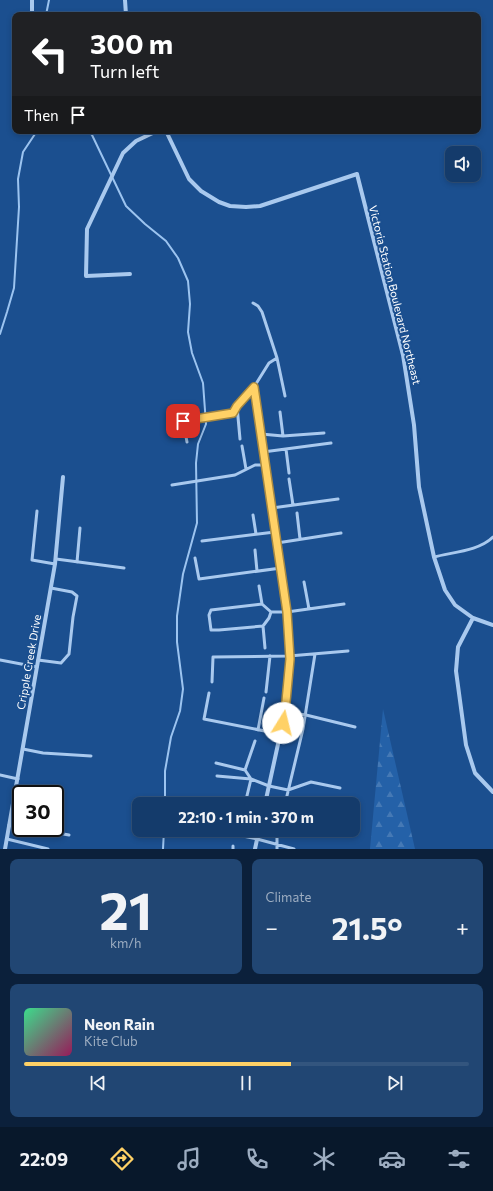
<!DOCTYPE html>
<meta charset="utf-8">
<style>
:root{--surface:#143b6b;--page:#214673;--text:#f1f3f6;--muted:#9dadc1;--line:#33557e;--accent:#ffd166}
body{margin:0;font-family:Commissioner,sans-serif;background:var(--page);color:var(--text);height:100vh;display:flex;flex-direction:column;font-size:15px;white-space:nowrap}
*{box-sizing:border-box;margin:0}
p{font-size:13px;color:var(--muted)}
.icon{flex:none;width:22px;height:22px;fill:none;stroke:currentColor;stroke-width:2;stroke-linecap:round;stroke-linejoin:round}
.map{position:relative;height:849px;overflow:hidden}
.sheet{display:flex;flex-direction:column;gap:10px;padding:10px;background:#0b203b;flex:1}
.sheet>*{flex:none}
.hud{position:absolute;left:12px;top:12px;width:469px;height:122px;border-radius:8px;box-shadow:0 2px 6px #0003,0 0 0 1px var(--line);background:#202124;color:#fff;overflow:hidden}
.tools{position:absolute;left:445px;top:146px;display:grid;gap:8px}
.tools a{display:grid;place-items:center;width:36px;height:36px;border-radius:8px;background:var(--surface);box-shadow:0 2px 6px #0003,0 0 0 1px var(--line);font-size:20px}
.speed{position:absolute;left:12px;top:785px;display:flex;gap:8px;font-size:20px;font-weight:700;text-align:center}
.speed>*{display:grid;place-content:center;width:52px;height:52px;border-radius:50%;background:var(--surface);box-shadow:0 2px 6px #0003,0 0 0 1px var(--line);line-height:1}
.speed .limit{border:2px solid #111;border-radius:6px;background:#fff;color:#111}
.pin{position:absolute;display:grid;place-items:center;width:34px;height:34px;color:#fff;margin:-17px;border-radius:8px;box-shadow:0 2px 6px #0006}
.me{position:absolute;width:44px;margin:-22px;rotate:9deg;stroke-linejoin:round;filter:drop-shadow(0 0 3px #0008)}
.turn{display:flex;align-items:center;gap:14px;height:84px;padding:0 12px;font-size:18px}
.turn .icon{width:52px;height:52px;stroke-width:2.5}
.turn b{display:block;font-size:28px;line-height:34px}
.then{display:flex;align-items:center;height:38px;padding:0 12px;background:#0003;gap:8px;font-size:15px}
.big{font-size:30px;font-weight:700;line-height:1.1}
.sheet .card{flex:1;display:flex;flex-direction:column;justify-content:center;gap:6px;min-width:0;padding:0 14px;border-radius:8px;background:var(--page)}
.sheet .dial{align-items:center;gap:0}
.dial b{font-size:52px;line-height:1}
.song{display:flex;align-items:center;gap:12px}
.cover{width:48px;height:48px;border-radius:6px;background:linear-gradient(135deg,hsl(150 70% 55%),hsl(330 70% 35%))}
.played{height:4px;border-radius:2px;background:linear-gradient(90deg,var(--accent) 60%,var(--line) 60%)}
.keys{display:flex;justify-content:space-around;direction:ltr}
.heat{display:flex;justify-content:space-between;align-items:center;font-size:22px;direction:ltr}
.sheet .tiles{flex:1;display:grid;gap:10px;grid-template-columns:1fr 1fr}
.card:last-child{grid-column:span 2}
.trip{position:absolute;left:132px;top:797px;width:228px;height:40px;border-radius:8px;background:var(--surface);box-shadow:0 2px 6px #0003,0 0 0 1px var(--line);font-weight:700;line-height:40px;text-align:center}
.menu{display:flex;height:64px;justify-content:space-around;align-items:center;background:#08182b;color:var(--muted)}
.menu .icon{width:28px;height:28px}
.menu .selected{color:var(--accent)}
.menu b{font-size:18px;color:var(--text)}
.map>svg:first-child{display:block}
.forest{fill:url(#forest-firs)}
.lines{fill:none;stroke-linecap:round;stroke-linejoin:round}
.stream{stroke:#9cc4f0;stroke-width:2}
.service{stroke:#a9c9ee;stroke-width:3}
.minor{stroke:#a9c9ee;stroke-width:4}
.route-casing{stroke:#a68842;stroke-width:10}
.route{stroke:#ffd166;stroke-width:7}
.labels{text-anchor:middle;stroke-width:4;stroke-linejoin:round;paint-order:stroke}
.street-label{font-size:11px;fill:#fff;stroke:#1b4f8f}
</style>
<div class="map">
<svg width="493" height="849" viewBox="0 0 493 849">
<defs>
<pattern id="forest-firs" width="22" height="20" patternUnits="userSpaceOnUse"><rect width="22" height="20" fill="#2461a8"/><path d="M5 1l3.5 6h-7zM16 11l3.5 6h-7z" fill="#4579b5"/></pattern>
</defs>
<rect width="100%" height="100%" fill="#1b4f8f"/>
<!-- forest -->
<path class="forest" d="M383,709L415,849H370Z"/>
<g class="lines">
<!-- stream -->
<path class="stream" d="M46,15L49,0
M88,131L92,135L126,206L145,224L166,241L178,258L188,281L190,304L188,332L192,353L203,383L206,424L198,444L196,463L197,523L183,574L177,616V642L183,689L180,711L171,737L165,771V804
M0,334L7,312L14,288L19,207L18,179L23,152L37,131
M163,849L164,830"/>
<!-- service -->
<path class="service" d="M253,303L258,306L262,312L277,358
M280,412L283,436
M261,434L283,436L324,433
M240,439L237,406L254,387L269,363L277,358L285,396
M187,442L183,421L233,413L237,406
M242,446L246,469
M286,449L289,473
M263,452L331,443
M289,479L293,505
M172,485L235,475L255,465H265
M272,508L338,499
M37,511L32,560L55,564
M297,513L300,539
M253,515L256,534
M202,541L275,532
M277,543L341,533
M255,550L257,571
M434,557C453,552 479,551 493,537
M195,558L199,579L281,568
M56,559L124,568
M77,562L80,528
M304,582L309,609
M259,586L262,604
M271,612L262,604L211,610L209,615L211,630H219L263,626L269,618L271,612H287L344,604
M263,626L265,648
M0,660L37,667
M38,660L61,663L69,654L73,617L77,596L72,592L51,588
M212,682L213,657L289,656L348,651
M266,692L270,656
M209,693L204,719L280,734
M285,712L306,715L355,727
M258,730L264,698
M23,749L43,753L91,756
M216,763L245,770L251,779L269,786L288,790L311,782L340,788
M245,770L255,741
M0,775L18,779
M217,776L251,779L245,804
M285,804L303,729L315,654
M9,825L21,827
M29,828L69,835
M239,830L238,835L257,839L294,849
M7,839L48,849
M233,849V846
M277,849V836L278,830"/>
<!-- minor -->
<path class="minor" d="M125,0L126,15
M32,15V0
M166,131L189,179L201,191L219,202L230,206L246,207L260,206L357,174L403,355L414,425L419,487L434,557L445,590L455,605L473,618L493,625
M130,274L86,276L87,229L123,153L136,141L157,131
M254,387L287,612L290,659L285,712L265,804
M473,618L458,647L456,671L466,745L475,773L493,792
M5,849L55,564L63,477
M255,849L259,830"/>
</g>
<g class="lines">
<defs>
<path id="route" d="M183,421L233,413L237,406L254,387L287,612L290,659L285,712L283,723"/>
</defs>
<!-- route casing -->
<use href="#route" class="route-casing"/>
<!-- route -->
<use href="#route" class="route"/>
</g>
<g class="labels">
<!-- street labels -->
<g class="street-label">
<text transform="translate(395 295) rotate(76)" y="4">Victoria Station Boulevard Northeast</text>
<text transform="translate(29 662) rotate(-80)" y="4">Cripple Creek Drive</text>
</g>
</g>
</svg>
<div class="tools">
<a><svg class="icon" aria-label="sound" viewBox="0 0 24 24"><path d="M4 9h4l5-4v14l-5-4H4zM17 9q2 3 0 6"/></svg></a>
</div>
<div class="speed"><div class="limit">30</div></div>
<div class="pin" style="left:183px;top:421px;background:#d93025"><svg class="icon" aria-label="arrive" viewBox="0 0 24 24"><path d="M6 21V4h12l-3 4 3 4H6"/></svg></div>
<svg class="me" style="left:283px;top:723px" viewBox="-20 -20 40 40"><circle r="19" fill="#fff"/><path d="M0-13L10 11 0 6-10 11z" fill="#ffd166"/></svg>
<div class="trip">22:10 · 1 min · 370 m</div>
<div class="hud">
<div class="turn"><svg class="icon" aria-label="left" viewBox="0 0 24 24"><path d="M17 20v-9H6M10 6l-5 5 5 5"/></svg><div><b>300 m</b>Turn left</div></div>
<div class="then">Then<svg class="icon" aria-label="arrive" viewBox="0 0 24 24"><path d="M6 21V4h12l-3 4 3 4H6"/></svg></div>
</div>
</div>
<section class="sheet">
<div class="tiles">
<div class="card dial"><b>21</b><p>km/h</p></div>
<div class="card"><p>Climate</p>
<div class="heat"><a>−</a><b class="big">21.5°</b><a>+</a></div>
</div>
<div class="card">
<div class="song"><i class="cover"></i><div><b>Neon Rain</b><p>Kite Club</p></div></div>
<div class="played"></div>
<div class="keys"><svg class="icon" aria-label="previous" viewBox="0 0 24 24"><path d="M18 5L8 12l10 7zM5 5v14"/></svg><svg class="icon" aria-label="pause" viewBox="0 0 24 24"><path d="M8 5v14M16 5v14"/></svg><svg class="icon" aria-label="next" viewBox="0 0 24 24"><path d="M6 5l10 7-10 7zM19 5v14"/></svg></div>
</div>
</div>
</section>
<nav class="menu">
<b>22:09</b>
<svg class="icon selected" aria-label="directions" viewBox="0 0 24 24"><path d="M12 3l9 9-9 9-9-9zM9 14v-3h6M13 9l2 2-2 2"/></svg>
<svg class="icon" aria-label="music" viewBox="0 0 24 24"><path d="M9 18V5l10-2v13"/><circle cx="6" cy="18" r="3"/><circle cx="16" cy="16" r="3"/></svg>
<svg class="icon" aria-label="phone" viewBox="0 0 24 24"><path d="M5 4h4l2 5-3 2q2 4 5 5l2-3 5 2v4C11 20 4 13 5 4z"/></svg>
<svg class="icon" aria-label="climate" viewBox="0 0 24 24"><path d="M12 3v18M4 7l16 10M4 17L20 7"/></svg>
<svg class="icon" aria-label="car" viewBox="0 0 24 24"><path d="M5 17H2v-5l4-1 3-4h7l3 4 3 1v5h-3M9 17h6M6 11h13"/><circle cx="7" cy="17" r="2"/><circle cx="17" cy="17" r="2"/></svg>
<svg class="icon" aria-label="filters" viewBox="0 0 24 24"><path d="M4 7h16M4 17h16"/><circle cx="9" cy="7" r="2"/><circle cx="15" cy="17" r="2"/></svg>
</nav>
